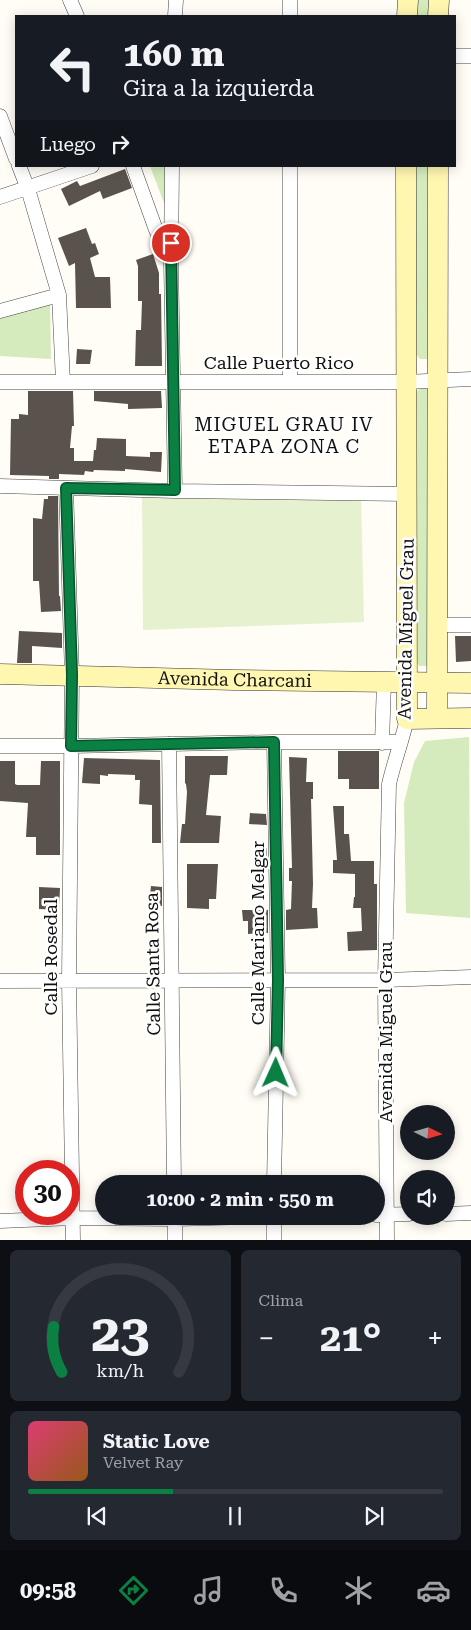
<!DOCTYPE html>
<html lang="es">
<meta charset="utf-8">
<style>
:root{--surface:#171b24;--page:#242831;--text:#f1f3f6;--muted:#9ea1a6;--line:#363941;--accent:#0b8043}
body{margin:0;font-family:"Roboto Serif",serif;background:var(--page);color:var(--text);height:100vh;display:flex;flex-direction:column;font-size:19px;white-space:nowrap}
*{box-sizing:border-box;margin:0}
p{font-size:16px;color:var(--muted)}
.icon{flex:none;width:28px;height:28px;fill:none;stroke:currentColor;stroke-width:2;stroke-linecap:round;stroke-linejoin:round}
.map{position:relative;height:1240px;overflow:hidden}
.drawer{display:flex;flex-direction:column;gap:10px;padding:10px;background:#0d0f14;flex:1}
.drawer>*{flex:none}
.top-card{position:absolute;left:15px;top:15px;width:441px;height:152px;border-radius:0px;box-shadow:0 2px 12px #0003;background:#171b24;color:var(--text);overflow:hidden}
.needle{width:32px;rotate:95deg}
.buttons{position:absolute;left:400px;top:1105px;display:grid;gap:10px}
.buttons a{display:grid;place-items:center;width:55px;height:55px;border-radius:50%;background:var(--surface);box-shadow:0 2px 12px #0003;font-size:25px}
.speed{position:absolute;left:15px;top:1160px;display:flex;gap:10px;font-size:25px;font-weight:700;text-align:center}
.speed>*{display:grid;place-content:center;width:65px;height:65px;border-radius:50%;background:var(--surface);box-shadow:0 2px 12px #0003;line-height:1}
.speed .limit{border:8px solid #d22;background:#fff;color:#111}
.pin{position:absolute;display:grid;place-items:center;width:42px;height:42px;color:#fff;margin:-21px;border:2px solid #fff;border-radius:50%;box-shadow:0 1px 5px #0007}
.me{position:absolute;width:55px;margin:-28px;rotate:1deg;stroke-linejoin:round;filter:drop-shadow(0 0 4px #0008)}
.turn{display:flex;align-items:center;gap:18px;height:105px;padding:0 25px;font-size:22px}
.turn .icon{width:65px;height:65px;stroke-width:2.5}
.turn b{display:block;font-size:35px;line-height:42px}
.then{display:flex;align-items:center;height:48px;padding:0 25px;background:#0003;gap:10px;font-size:19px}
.big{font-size:38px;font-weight:700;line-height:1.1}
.drawer .card{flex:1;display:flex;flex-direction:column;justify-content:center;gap:8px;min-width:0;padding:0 18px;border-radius:8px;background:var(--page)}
.drawer .dial{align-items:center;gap:0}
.dial svg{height:130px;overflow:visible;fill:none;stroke:var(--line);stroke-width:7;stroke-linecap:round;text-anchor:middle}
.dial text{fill:var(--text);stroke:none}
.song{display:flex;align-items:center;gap:15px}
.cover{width:60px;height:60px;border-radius:8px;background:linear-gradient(135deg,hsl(340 70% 55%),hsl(30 70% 35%))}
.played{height:5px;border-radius:2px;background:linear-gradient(90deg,var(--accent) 35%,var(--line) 35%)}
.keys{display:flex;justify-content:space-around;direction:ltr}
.heat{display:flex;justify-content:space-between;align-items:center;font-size:28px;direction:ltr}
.drawer .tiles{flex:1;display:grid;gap:10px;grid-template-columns:1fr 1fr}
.card:last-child{grid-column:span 2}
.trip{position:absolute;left:95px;top:1175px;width:290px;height:50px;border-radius:25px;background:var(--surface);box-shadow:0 2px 12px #0003;font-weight:700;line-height:50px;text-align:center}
.tabs{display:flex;height:80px;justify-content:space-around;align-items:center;background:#090b0e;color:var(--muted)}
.tabs .icon{width:35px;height:35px}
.tabs .current{color:var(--accent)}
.tabs b{font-size:22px;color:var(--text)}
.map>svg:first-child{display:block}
.green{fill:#d5ebbd}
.pitch{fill:#e6f2cf}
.building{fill:#5a524d}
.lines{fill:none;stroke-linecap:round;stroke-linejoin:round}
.street-casing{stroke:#444;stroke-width:15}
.secondary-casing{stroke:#333;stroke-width:21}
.street{stroke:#fff;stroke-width:14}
.secondary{stroke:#fff6b0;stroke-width:20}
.route-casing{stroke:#07532c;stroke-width:12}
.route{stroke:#0b8043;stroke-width:9}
.labels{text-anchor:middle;stroke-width:5;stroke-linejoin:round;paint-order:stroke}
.street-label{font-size:18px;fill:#111;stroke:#fff}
.neighbourhood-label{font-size:19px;letter-spacing:1px;fill:#111;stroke:#fff}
</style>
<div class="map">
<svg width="471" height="1240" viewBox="0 0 471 1240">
<rect width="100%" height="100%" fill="#fffdf5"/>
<!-- green -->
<path class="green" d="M415,0H435V16H415Z
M150,166H168L167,211Z
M414,166H432L428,359H420L415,352Z
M50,303L51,359L0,356V318Z
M427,388L433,398L427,666H419L415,658L414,396L419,389Z
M469,737L470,918L406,913L404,803L414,762L425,741Z"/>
<!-- pitch -->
<path class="pitch" d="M142,491L361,493L364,622L143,630Z"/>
<!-- building -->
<path class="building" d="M125,169L132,188L103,199L100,191L69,206L61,189L77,181L80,186Z
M86,228L92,244L95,243L99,254L90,258L95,277H110L111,308H76L75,263L69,266L58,238Z
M153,254L159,273V294H161L162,366H135L136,330H141L142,301H138V266L136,260Z
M77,349L92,350L90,364H76Z
M28,391H73L74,426H72L70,448H74V461H93L94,450H96L97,438L126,439V456L150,457V452H162L161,472L125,469V471L94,470L93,472L85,471L84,475L59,474V479H49V476L10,475L11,419H19V414L28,415Z
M94,391H161L162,408L128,409V404L94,401Z
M48,496H58L59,596H60L61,611L41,612L39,581H33V518L42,519L44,499H48Z
M19,631L62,633V648L32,646V663H17Z
M455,636H471V661L456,662Z
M338,751H379V789H349V779H338Z
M185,756H228L227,775H210L206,815L221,816L219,843H180L182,824H185L187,792L186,784L185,783Z
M289,757L307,758L306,782H313V799H311L313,884L312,908H317L318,928L286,930V910L291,909L292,881H289V868H292Z
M84,758L160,760L161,843H152V805L139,804L140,780H135V775L108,774V776L100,775V784L82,783Z
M0,761H15V784L17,785H40L41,761H60V855H36V837H26L28,803L0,801Z
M333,806H344V834H349L351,861H374V884H377V950L348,951L347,932L362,931L361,908H353L354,897H355V874L333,873V860H337Z
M250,813L266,814L267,825L249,824Z
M257,847L267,848V865H256Z
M187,864H218L216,899H209V909L187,908Z
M151,886L162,887V906L149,905Z
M39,887L60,888L59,910L39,909Z
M242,910H268V933L248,934V921H243Z"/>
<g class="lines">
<defs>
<path id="street" d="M70,0L77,16
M290,0V16
M175,16L176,0
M455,56H471
M0,116L16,159
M19,166L28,189L59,295L63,382
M133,166L156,230L170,259
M172,166L171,262L175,491
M0,197L92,166
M0,311L59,295
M0,382H406L471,379
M290,382V166
M0,486L175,491L407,494
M66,488L72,675L69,980L73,1240
M438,625H471
M274,742L278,980L274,1184
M382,743L384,682
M169,744L174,1184
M0,746H71L274,742H401
M0,981L385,980L471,977
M446,1214L471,1213
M376,1215L409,1214
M175,1216V1240
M274,1216V1240
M0,1221L73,1218L175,1219L282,1216
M387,1240L385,980L389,784C394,762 402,741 407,719"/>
<g id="secondary">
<path d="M407,16L408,0"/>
<path d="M438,16L439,0"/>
<path d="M406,166L407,719L471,718"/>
<path id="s1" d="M0,674L234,680L471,683"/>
<path d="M437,718L438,166"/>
</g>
</defs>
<!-- street casing -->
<use href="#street" class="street-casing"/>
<!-- secondary casing -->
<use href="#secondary" class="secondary-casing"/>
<!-- street -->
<use href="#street" class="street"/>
<!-- secondary -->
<use href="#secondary" class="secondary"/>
</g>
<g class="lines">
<defs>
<path id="route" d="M171,243L175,490L66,488L72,675L71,746L274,742L278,980L276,1073"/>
</defs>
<!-- route casing -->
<use href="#route" class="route-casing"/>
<!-- route -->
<use href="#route" class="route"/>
</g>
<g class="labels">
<!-- street labels -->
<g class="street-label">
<text x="279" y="369">Calle Puerto Rico</text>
<text transform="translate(406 629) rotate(-89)" y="6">Avenida Miguel Grau</text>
<text dy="6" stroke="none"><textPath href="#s1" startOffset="235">Avenida Charcani</textPath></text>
<text transform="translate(258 933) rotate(-90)" y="6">Calle Mariano Melgar</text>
<text transform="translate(51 957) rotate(-90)" y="6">Calle Rosedal</text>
<text transform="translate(153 964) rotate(-91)" y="6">Calle Santa Rosa</text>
<text transform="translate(386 1032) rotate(-90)" y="6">Avenida Miguel Grau</text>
</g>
<!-- neighbourhood labels -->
<g class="neighbourhood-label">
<text x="284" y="431">MIGUEL GRAU IV<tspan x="284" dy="22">ETAPA ZONA C</tspan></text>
</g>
</g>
</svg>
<div class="buttons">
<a><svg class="needle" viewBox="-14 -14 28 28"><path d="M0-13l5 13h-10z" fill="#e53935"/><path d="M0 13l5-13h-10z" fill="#9ea1a6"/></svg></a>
<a><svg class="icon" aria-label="sound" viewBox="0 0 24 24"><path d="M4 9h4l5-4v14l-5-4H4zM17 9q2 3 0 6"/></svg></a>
</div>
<div class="speed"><div class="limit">30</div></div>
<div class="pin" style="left:171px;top:243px;background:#d93025"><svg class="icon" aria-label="arrive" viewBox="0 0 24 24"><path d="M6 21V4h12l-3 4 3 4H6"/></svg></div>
<svg class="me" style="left:276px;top:1073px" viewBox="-20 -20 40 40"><path d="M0-17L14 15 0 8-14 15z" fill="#0b8043" stroke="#fff" stroke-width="4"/></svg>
<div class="trip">10:00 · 2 min · 550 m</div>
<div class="top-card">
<div class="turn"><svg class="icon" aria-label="left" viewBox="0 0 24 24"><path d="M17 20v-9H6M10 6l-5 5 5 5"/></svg><div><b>160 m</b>Gira a la izquierda</div></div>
<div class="then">Luego<svg class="icon" aria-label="right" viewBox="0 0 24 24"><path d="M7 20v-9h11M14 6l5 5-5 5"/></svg></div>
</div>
</div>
<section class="drawer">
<div class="tiles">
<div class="card dial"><svg viewBox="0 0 100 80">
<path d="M14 69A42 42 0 1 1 86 69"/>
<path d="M14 69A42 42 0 0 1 9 41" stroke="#0b8043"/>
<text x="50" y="56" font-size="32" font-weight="700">23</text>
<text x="50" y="72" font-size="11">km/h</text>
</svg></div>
<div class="card"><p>Clima</p>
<div class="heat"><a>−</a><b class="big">21°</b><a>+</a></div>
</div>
<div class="card">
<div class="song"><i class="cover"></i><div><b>Static Love</b><p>Velvet Ray</p></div></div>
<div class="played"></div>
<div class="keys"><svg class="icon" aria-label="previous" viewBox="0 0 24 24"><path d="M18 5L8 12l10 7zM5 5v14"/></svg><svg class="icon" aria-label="pause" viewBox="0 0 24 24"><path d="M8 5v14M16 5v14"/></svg><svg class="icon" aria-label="next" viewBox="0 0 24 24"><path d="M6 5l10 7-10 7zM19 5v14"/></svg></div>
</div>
</div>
</section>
<nav class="tabs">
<b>09:58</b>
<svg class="icon current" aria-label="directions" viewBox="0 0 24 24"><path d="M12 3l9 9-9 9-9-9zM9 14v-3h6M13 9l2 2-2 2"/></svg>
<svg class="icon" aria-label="music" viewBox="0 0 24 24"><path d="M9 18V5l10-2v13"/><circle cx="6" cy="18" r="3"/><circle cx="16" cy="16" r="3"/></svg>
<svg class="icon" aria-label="phone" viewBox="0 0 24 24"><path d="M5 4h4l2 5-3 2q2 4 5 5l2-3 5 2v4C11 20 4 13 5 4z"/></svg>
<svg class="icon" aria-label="climate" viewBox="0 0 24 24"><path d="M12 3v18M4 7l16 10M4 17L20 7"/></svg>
<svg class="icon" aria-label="car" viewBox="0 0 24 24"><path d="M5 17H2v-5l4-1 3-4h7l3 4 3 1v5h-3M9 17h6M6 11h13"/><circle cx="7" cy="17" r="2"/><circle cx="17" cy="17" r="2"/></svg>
</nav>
